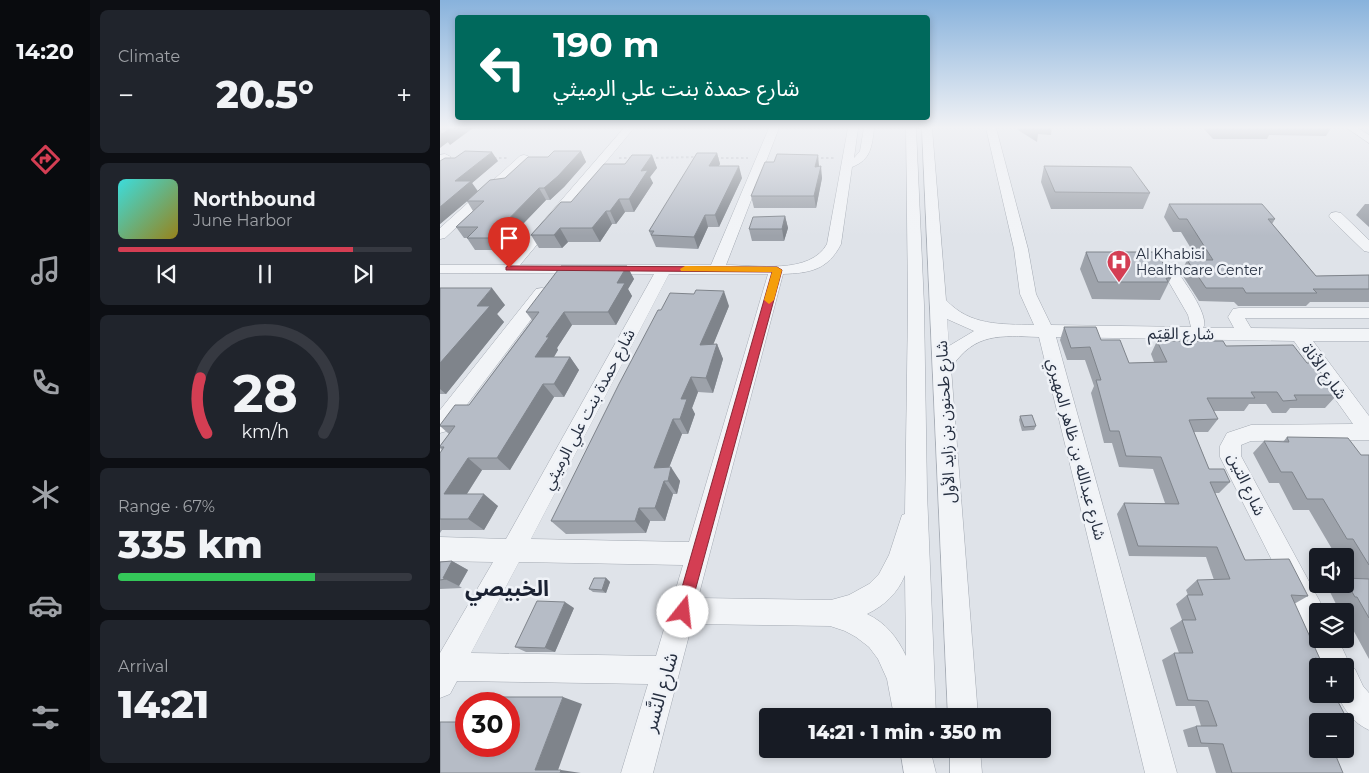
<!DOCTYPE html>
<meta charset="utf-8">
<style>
:root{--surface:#171b24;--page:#20242c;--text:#f1f3f6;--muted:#9ea1a6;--line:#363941;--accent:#d43e53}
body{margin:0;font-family:Montserrat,"Noto Sans Arabic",sans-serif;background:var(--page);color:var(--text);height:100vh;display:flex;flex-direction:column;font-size:19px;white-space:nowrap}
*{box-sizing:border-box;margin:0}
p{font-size:16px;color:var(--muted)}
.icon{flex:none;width:28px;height:28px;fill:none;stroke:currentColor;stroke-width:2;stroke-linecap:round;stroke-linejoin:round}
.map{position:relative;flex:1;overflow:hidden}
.side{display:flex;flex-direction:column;gap:10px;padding:10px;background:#0d0f14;width:350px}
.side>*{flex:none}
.top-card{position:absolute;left:15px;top:15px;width:475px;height:105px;border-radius:5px;box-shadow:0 2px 8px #0003;background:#00695c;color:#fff;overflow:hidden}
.buttons{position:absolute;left:869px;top:548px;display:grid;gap:10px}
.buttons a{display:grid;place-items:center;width:45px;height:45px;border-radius:5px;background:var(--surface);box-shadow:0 2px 8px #0003;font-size:25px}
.speed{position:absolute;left:15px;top:692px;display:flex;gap:10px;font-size:25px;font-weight:700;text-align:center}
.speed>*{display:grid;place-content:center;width:65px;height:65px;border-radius:50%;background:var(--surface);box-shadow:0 2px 8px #0003;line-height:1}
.speed .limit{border:8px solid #d22;background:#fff;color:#111}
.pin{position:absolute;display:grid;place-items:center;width:42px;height:42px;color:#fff;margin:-51px -21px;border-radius:50% 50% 50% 0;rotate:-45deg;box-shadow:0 0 5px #0007}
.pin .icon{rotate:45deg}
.me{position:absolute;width:55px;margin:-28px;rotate:16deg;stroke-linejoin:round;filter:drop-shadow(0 0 4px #0008)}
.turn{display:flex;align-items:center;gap:18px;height:105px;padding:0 15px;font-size:22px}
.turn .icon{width:65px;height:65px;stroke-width:2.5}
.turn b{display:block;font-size:35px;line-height:42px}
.big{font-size:38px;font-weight:800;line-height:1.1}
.side .widget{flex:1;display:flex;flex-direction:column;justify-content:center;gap:8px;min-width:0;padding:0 18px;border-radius:8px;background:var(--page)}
.side .dial{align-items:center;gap:0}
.dial svg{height:130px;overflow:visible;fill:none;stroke:var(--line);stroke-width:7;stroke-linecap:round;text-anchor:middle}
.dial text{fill:var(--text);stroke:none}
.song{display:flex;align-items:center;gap:15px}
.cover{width:60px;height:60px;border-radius:8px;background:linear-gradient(135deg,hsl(180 70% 55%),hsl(50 70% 35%))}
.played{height:5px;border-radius:2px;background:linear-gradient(90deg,var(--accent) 80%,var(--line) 80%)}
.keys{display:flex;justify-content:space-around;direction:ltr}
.heat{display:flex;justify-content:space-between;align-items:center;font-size:28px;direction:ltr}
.charge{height:8px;border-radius:4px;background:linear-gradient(90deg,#34c759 67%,var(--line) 0)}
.trip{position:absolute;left:319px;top:708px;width:292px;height:50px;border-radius:5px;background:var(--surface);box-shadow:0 2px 8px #0003;font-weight:800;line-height:50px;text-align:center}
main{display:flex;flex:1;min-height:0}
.dock{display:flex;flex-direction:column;width:90px;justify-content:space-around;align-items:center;background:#090b0e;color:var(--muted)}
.dock .icon{width:35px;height:35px}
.dock .current{color:var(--accent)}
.dock b{font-size:22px;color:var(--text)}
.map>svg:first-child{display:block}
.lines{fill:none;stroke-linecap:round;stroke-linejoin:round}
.minor-casing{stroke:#a4aab3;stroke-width:1}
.path{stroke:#bdc1c8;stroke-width:2;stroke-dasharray:2.5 2.5;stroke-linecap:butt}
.minor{fill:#f2f4f7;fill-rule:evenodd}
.wall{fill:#9da2aa}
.shaded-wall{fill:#7f848b}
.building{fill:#b6bcc6;stroke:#7f848b}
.route{fill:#d43e53;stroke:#8a2836}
.slow{fill:#f59e0b}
.labels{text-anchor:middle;stroke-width:5;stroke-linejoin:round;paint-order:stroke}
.far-poi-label{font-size:14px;fill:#273041;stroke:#eff2f7;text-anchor:start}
.street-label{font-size:16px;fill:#273041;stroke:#eff2f7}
.near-street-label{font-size:19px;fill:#273041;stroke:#eff2f7}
.near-quarter-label{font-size:22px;font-weight:bold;fill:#1a2132;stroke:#eff2f7}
</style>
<main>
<nav class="dock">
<b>14:20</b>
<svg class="icon current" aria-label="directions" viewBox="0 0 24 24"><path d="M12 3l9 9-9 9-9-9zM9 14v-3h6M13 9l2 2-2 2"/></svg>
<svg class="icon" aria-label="music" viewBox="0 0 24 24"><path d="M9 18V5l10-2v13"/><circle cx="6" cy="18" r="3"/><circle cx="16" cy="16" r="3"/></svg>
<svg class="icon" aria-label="phone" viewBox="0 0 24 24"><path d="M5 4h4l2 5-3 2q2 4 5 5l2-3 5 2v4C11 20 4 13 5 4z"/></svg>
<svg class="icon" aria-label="climate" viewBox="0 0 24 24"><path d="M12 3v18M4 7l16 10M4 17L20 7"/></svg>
<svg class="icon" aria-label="car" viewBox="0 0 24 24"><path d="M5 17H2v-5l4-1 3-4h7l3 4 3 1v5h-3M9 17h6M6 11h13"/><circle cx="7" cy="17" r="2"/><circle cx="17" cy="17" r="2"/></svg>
<svg class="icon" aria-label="filters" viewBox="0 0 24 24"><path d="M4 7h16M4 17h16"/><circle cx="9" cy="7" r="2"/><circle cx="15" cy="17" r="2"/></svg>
</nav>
<section class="side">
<div class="widget"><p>Climate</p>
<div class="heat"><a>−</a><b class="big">20.5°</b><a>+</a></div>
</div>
<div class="widget">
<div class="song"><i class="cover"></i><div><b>Northbound</b><p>June Harbor</p></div></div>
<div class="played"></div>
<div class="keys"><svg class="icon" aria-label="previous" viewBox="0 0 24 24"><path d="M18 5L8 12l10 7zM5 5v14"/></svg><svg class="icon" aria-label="pause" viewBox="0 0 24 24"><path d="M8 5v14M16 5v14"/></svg><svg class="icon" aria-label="next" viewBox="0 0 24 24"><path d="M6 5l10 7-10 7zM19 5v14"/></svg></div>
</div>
<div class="widget dial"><svg viewBox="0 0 100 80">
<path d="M14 69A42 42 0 1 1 86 69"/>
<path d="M14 69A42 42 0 0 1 10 35" stroke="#d43e53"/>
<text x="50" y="56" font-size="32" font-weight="700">28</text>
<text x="50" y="72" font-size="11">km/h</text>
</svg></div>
<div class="widget"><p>Range · 67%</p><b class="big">335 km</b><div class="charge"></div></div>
<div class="widget"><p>Arrival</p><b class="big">14:21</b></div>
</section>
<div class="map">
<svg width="929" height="773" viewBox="0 0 929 773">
<rect width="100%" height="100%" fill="#dfe3e9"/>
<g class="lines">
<defs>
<path id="minor" d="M184,128H194L80,265H271L329,128H339L286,265C316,265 370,275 387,244L408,128H418L414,158L420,151L424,128H434C432,146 431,160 412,167L401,244C388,270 370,273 343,274L258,598L391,600L409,595L429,584L439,574L449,555L462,515L465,514L468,305L466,128H476L484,305L487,492L496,716H454L447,679L438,659L429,647L416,637L405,631L390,626L252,624L213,773H181L208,684L17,681L10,694L0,698V653L53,562L0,561V537L66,539L214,274L0,273V265H65ZM229,274H328L249,542L91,539ZM79,562L243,565L216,656L31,653ZM465,575L466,656C457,637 446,623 427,614C444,606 458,593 465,575Z
M482,128H492L506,300C530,326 561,324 594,325L580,294L574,249L546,128H556L588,249L596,294L611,325L751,327L748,315L726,277L729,274H739C746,284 770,317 763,328H794L788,317L793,309L799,308H929V318H805L811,328L929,329V341H873L929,416V440L811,441L801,445V456L885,611H878V639H898L911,667L915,669L923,686L929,693V730C913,723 904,709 897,694H905V666H883L871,639L872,636L869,634L780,457V446L787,433L811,425L913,424L854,341L616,337L737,773H705L599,337C560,336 535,332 511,368L538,716H508ZM507,319L534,331L509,346Z
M907,128H918L929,135V143Z
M5,154L11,157L0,164V155Z
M84,155L88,156L90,158L88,160L5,238L0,239V228L80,156Z
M896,212L901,213L929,240V252L924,251L891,219L889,216L891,213Z
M102,288L108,289L110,293L108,297L7,431L0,433V410L96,289Z
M460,749H490L496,773H464Z
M510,749H540L542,773H510Z"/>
</defs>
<!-- minor casing -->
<use href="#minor" class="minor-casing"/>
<!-- path -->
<path class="path" d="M54,158H68
M179,158H191
M211,158L256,157
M276,158H308
M376,158H396"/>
<!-- minor -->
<use href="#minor" class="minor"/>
</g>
<!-- wall -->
<path class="wall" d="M578,128H612L611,135L598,134L597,142L578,130Z
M763,128H891L886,136L829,135L827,139H773Z
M141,151L146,162L124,187L110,200H106L58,250H35L27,238H24L16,227L33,211L27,201L34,195L0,224V161H58L32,183L38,191L108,157Z
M277,153L280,164L278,166L302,178L279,227H268L258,249L216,247L209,231Z
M212,155L217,168L210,177L213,183L194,212H185L176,224H172L160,242H128L122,248H99L91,235L131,202L185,164Z
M379,166L382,178L376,208H314L311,196Z
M604,166L710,193L703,209H611L601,182Z
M729,204L835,219L832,224L876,276L929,275V302H870L866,306H798L794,302L759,301L741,273L747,260H758L741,232H733L724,217Z
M925,204H929V227L916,215Z
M345,216L348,228L344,241H312L309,229Z
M646,252L731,278L720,300L652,299L640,269Z
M187,266L194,279L188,289L192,296L176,325H132L117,348L118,350L114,357H130L139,370L124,397H114L70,470H42L27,494L58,506L44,530H2L0,533V453L2,450L0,448V446L9,434L0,426V425L29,405L92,320L86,312Z
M0,288L65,305L57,314L64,322L6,394H0Z
M289,306L273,344H277L283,359L273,393L258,392L252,408L255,414L248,434H242L229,467L240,481L237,494H233L225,521H210L206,533L126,534L111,521Z
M624,327L661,340L689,363L714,362L711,354L717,341L786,346L867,363L897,395L885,408H850L846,413H832L826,404H809L804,411H773L778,419L768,432H754L769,469L790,482L779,493H775L805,560L868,596L854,604L880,659L876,660L906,717L890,721H878L903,773H776L768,747H748L743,730L756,726H761L755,706H736L722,660L734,653H739L730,628L742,620L736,604L747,595H748L746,590L757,580H774L766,557L689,556L677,514L684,503H725L713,469L679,467L672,443H664L651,393L654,386L645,360H627L620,340Z
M580,416L596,426L594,430L582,431L579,420Z
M847,437L921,455H929V659L905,615V611H903L900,606H897L888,588L895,584H905V578H914L905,563V556H901L897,549H892L869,510H853L839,483H829L813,453L824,441L843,442Z
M12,561L28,570L19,586L22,588L0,589V562Z
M166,578L170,582L166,593L153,592L149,589Z
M134,608L115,652H86L75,647Z"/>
<!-- shaded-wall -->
<path class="shaded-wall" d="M11,128H33L10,145L2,134Z
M0,131L8,142L0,148Z
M141,151L146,162L124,187L110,200L104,188Z
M52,152L58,161L32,183L38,192L0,224V207L15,181Z
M277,153L280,164L272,178L269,166Z
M212,155L217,168L210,177L213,183L194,212L189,199L201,171Z
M378,155L379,166L377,178L375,167Z
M299,166L302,178L279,227L275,215Z
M381,166L382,178L376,208L374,196Z
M99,188L106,200L58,250L50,238Z
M179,199L185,212L176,224L170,211Z
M166,211L172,224L160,242L152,228Z
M265,215L268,227L258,249L254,237Z
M345,216L348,228L344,241L342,229Z
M120,228L128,242L122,248L114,235Z
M187,266L194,279L188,289L192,296L176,325L168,312L177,283Z
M52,288L65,305L57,314L64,322L6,394L0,389V363L37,306Z
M284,291L289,306L267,360L260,345Z
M124,312L132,325L117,348L118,350L106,370L95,357L106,337Z
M277,344L283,359L273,393L266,378Z
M130,357L139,370L124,397L114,384Z
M251,377L258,392L252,408L255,414L248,434L240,419L241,399Z
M103,384L114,397L70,470L57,458Z
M233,419L242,434L224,481L233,494L225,521L215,508L214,468Z
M28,458L42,470L19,506L4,494Z
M231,467L240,481L237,494L228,481Z
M44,494L58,506L44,530L28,519Z
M199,508L210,521L206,533L195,521Z
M12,561L28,570L19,586L3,578Z
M166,578L170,582L166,593L162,590Z
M125,602L134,608L115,652L105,648Z
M123,697L142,704L117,773L95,770Z
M121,770L141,773H120Z"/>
<!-- building -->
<path class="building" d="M0,128H11L2,134L0,131Z
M25,151L52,152L15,181H31L0,207V161L5,158H15Z
M114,151H141L118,176L104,188H99L50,238H27L38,227H16L44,201H27L50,180L65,178L88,157H108Z
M257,153H277L269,166H299L275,215H265L254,237L211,235L214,231H209Z
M337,154L378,155L375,167L381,166L374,196H311L325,162H334Z
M192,155H212L201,171L208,170L189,199H179L170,211H166L152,228H120L114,235H91L121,202H131L164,164H185Z
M604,166L691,167L710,193L615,192Z
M729,204H822L835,219H828L876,276L929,275V289H873L877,293H806L803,288H766L747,260H773L747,219H739Z
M345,216L342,229H309L313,217Z
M646,252H717L731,278H726L728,282H658Z
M121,266H187L177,283H185L168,312H124L106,337H109L95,357H130L114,384H103L57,458H28L4,494H44L28,519H0V453L4,447H0V446L15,426H0V425L15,405H29L99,312H86Z
M0,288H52L37,306H50L0,363Z
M256,290L284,291L260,345L277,344L266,378L251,377L241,399H247L240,419H233L214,468L231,467L228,481H224L215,508H199L195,521H111L179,384L218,310H221L230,293L254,294Z
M624,327H656L661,340H680L689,363L727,362L717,341H783L786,346L853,345L867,363H874L897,395H854L857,400L843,401L837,392H811L815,398H767L778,419L749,420L769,469H784L790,482H770L805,560L849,559L868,596L851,595L880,659L875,658L879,666H878V694H894L906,717L880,719L881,721H878V749H893L903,773H792L783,744L761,743L756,726H777L768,701L748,700L734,653H753L742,620H756L747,595H763L757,580L790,579L777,547L698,546L684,503L739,504L721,457L686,456L679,431H670L656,380H661L650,347L631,348Z
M592,415L596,426L584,427L580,416Z
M847,437L908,438L921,455H929V565L913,539H907L883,499H867L852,472H841L824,441L849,442Z
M12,561L3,578L6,579L0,580V562Z
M154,578H166L162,590L149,589Z
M905,578L929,579V618L917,597H915L905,580Z
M97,601L125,602L105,648L75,647Z
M54,697H123L95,770H121L120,773H0V722H26V746H69V704H51Z"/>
<!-- sky -->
<linearGradient id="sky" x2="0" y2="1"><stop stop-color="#88b2dc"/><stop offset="0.54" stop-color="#f1f2f5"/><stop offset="1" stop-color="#f1f2f5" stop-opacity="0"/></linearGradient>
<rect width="929" height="236" fill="url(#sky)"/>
<!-- route -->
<path class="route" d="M69,266L337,267L342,270L248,617L243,619L237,617L235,612L332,272L66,270V267Z"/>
<!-- slow -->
<path class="slow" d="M245,266L337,267L342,270L334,300L329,304L324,300L332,272L241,271L240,269Z"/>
<!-- icons -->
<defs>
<symbol id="hospital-pin" viewBox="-11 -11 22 30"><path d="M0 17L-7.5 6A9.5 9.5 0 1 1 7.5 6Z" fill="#d43e53" stroke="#eff2f7"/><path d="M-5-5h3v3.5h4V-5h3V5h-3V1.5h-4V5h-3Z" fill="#fff"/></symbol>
</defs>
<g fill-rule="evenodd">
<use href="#hospital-pin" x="665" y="248" width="28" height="38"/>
</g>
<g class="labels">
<!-- far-poi labels -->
<g class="far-poi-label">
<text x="696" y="259">Al Khabisi<tspan x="696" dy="16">Healthcare Center</tspan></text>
</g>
<!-- street labels -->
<g class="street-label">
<text transform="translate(741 333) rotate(1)" y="6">شارع القِيَم</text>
<text transform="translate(885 371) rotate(54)" y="6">شارع الأناة</text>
<text transform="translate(148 409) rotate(-62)" y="6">شارع حمدة بنت علي الرميثي</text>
<text transform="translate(505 422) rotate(-93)" y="6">شارع طحنون بن زايد الأول</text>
<text transform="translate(637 449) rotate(75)" y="6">شارع عبدالله بن ظاهر المهيري</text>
<text transform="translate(807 484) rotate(65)" y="6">شارع التين</text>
</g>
<!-- near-street labels -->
<g class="near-street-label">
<text transform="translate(220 692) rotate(-74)" y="7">شارع النَّسر</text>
</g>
<!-- near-quarter labels -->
<g class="near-quarter-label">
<text x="67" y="596">الخبيصي</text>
</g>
</g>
</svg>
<div class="buttons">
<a><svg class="icon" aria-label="sound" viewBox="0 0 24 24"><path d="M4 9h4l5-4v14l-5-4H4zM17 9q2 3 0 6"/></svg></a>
<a><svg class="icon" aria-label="layers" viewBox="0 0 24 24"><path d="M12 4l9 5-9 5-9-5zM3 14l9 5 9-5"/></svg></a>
<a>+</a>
<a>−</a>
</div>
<div class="speed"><div class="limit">30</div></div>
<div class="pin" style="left:69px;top:268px;background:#d93025"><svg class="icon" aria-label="arrive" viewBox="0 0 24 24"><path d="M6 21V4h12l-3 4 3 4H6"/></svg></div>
<svg class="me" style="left:243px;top:612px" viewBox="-20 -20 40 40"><circle r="19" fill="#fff"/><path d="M0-13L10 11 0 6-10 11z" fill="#d43e53"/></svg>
<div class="trip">14:21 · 1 min · 350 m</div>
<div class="top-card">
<div class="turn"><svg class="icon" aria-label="left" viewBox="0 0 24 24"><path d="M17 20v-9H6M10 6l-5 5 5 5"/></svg><div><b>190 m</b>شارع حمدة بنت علي الرميثي</div></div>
</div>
</div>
</main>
